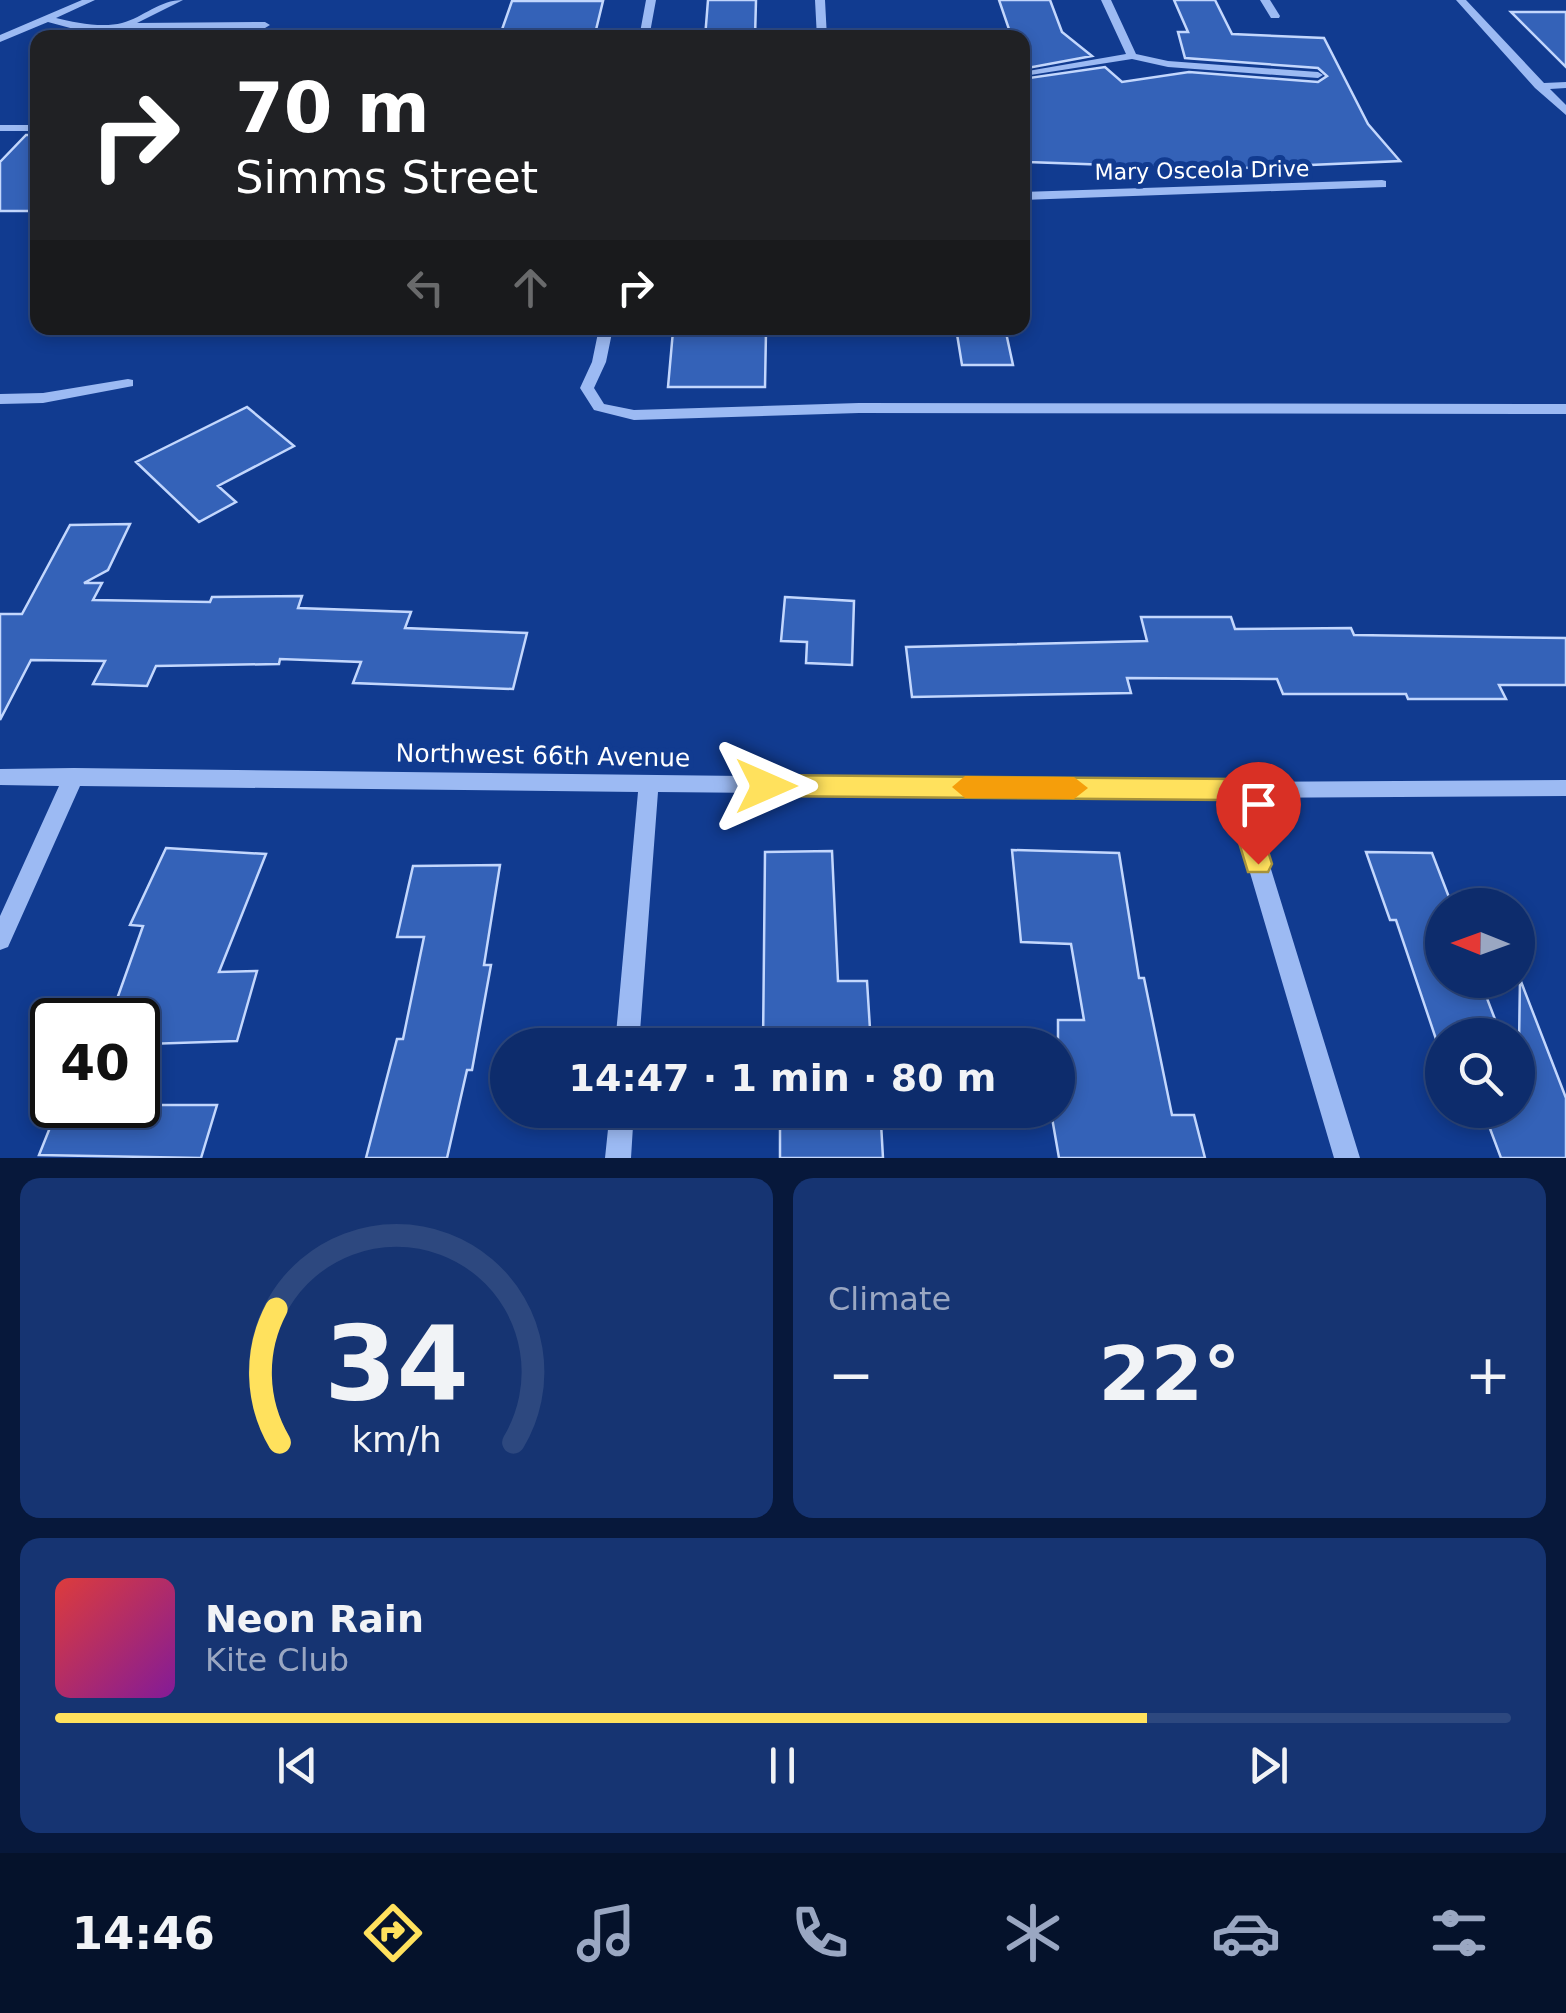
<!DOCTYPE html>
<meta charset="utf-8">
<style>
:root{--surface:#0d2c6c;--page:#163472;--text:#f1f3f6;--muted:#9aa7c2;--line:#2d487f;--accent:#ffe15d}
body{margin:0;font-family:"DejaVu Sans",sans-serif;background:var(--page);color:var(--text);height:100vh;display:flex;flex-direction:column;font-size:38px;white-space:nowrap}
*{box-sizing:border-box;margin:0}
p{font-size:32px;color:var(--muted)}
.icon{flex:none;width:55px;height:55px;fill:none;stroke:currentColor;stroke-width:2;stroke-linecap:round;stroke-linejoin:round}
.map{position:relative;height:1158px;overflow:hidden}
.details{display:flex;flex-direction:column;gap:20px;padding:20px;background:#07183b;flex:1}
.details>*{flex:none}
.top-card{position:absolute;left:30px;top:30px;width:1000px;height:305px;border-radius:20px;box-shadow:0 5px 15px #0003,0 0 0 2px var(--line);background:#202124;color:#fff;overflow:hidden}
.needle{width:65px;rotate:271deg}
.tools{position:absolute;left:1425px;top:888px;display:grid;gap:20px}
.tools a{display:grid;place-items:center;width:110px;height:110px;border-radius:50%;background:var(--surface);box-shadow:0 5px 15px #0003,0 0 0 2px var(--line);font-size:50px}
.speed{position:absolute;left:30px;top:998px;display:flex;gap:20px;font-size:50px;font-weight:700;text-align:center}
.speed>*{display:grid;place-content:center;width:130px;height:130px;border-radius:50%;background:var(--surface);box-shadow:0 5px 15px #0003,0 0 0 2px var(--line);line-height:1}
.speed .limit{border:5px solid #111;border-radius:15px;background:#fff;color:#111}
.pin{position:absolute;display:grid;place-items:center;width:85px;height:85px;color:#fff;margin:-102px -42px;border-radius:50% 50% 50% 0;rotate:-45deg;box-shadow:0 0 10px #0007}
.pin .icon{rotate:45deg}
.me{position:absolute;width:110px;margin:-55px;rotate:90deg;stroke-linejoin:round;filter:drop-shadow(0 0 8px #0008)}
.turn{display:flex;align-items:center;gap:35px;height:210px;padding:0 40px;font-size:45px}
.turn .icon{width:130px;height:130px;stroke-width:2.5}
.turn b{display:block;font-size:70px;line-height:85px}
.lanes{display:flex;align-items:center;height:95px;padding:0 40px;background:#0003;justify-content:center;gap:50px;direction:ltr}
.lanes .off{opacity:.35}
.big{font-size:75px;font-weight:700;line-height:1.1}
.details .card{flex:1;display:flex;flex-direction:column;justify-content:center;gap:15px;min-width:0;padding:0 35px;border-radius:20px;background:var(--page)}
.details .dial{align-items:center;gap:0}
.dial svg{height:260px;overflow:visible;fill:none;stroke:var(--line);stroke-width:7;stroke-linecap:round;text-anchor:middle}
.dial text{fill:var(--text);stroke:none}
.song{display:flex;align-items:center;gap:30px}
.cover{width:120px;height:120px;border-radius:15px;background:linear-gradient(135deg,hsl(0 70% 55%),hsl(290 70% 35%))}
.played{height:10px;border-radius:5px;background:linear-gradient(90deg,var(--accent) 75%,var(--line) 75%)}
.keys{display:flex;justify-content:space-around;direction:ltr}
.heat{display:flex;justify-content:space-between;align-items:center;font-size:55px;direction:ltr}
.details .tiles{flex:1;display:grid;gap:20px;grid-template-columns:1fr 1fr}
.card:last-child{grid-column:span 2}
.trip{position:absolute;left:490px;top:1028px;width:585px;height:100px;border-radius:50px;background:var(--surface);box-shadow:0 5px 15px #0003,0 0 0 2px var(--line);font-weight:700;line-height:100px;text-align:center}
.menu{display:flex;height:160px;justify-content:space-around;align-items:center;background:#05122b;color:var(--muted)}
.menu .icon{width:70px;height:70px}
.menu .selected{color:var(--accent)}
.menu b{font-size:45px;color:var(--text)}
.map>svg:first-child{display:block}
.building{fill:#3462b8;stroke:#c3d7fd;stroke-width:2.5}
.lines{fill:none;stroke-linecap:round;stroke-linejoin:round}
.minor{fill:#9cbaf3;fill-rule:evenodd}
.route{fill:#ffe15d;stroke:#a6923c;stroke-width:2.5}
.slow{fill:#f59e0b}
.labels{text-anchor:middle;stroke-width:10;stroke-linejoin:round;paint-order:stroke}
.far-street-label{font-size:22px;fill:#fff;stroke:#113b90}
.street-label{font-size:25px;fill:#fff;stroke:#113b90}
</style>
<div class="map">
<svg width="1566" height="1158" viewBox="0 0 1566 1158">
<rect width="100%" height="100%" fill="#113b90"/>
<!-- building -->
<path class="building" d="M708,0H756L755,38H705Z
M999,0H1050L1062,32L1092,56L1022,69V38H1012Z
M1174,0H1215L1232,34L1324,38L1368,124L1400,161L1221,169L1028,162L1022,79L1105,67L1122,82L1189,72L1318,82L1327,76L1318,68L1185,58L1178,32H1188Z
M512,1H603L594,38H499Z
M1511,12H1566V67Z
M26,135H38V211H0V162Z
M956,328H1005L1013,365H962Z
M673,331H766L765,387H668Z
M247,407L294,446L218,486L236,502L199,522L136,462Z
M130,524L108,570L84,583H102L93,600L210,602L212,597L302,596L298,608L411,612L405,628L527,633L513,689L353,683L361,662L280,659L279,664L156,666L147,686L93,684L105,661L31,660L0,720V614H22L70,525Z
M785,597L854,601L852,665L806,663L807,642L781,641Z
M1141,617H1231L1235,629L1351,628L1354,635L1566,638V685H1499L1506,699H1408L1406,694H1283L1277,679L1127,678L1131,693L912,697L906,647L1147,641Z
M166,848L266,854L219,972L257,971L237,1041L147,1044L158,1012L112,1013L143,926L130,925Z
M1012,850L1119,853L1139,978H1144L1172,1115H1194L1205,1158H1059L1051,1112H1058V1020H1084L1071,944L1021,942Z
M832,851L838,981H867L871,1045H763L765,852Z
M1366,852L1432,853L1452,905H1442V980H1480L1501,1035H1442V1041L1437,1042L1396,920H1390Z
M500,865L484,965H491L472,1070H467L447,1158H366L397,1039H403L424,937H397L413,866Z
M1520,979L1566,1098V1158H1501L1483,1110H1518Z
M59,1105H217L201,1158L39,1155Z
M881,1123L883,1158H780V1124Z"/>
<g class="lines">
<!-- minor -->
<path class="minor" d="M82,0H95L56,18C75,23 103,28 122,23C144,17 159,0 183,0L137,23L265,22L270,25L265,28L74,29L48,22L0,42V35Z
M646,0H656L649,38H639Z
M815,0H825L827,38H817Z
M1101,0H1111L1136,54L1168,61L1318,72L1323,75L1318,78L1168,67L1132,59L1024,76V72L1028,71L1126,54Z
M1260,0H1270L1280,16L1279,18H1271Z
M1456,0H1466L1544,83L1566,82V88L1550,89L1566,105V115L1535,88Z
M0,125H38V131H0Z
M1382,180L1386,181V187L1022,200V192Z
M599,328H613L606,362L594,388L604,404L634,410L859,403L1566,404V414L859,413L634,420L594,410L580,388L592,362Z
M128,379L133,380V386L43,403L0,404V394L43,393Z
M74,768L1236,782L1566,780V796L1249,798L1360,1158H1334L1228,798L658,792L639,1045H615L638,792L80,786L8,947L0,950V916L59,786L0,785V769Z
M610,1110H634L631,1158H605Z"/>
</g>
<!-- route -->
<path class="route" d="M766,775L1236,779L1249,790L1272,864L1268,872H1248L1226,800L766,796L753,786Z"/>
<!-- slow -->
<path class="slow" d="M965,776L1074,777L1088,788L1074,799L965,798L952,787Z"/>
<g class="labels">
<!-- far-street labels -->
<g class="far-street-label">
<text transform="translate(1202 170) rotate(-1)" y="8">Mary Osceola Drive</text>
</g>
<!-- street labels -->
<g class="street-label">
<text transform="translate(543 755) rotate(1)" y="9">Northwest 66th Avenue</text>
</g>
</g>
</svg>
<div class="tools">
<a><svg class="needle" viewBox="-14 -14 28 28"><path d="M0-13l5 13h-10z" fill="#e53935"/><path d="M0 13l5-13h-10z" fill="#9aa7c2"/></svg></a>
<a><svg class="icon" aria-label="search" viewBox="0 0 24 24"><circle cx="10" cy="10" r="6"/><path d="M15 15l6 6"/></svg></a>
</div>
<div class="speed"><div class="limit">40</div></div>
<div class="pin" style="left:1258px;top:864px;background:#d93025"><svg class="icon" aria-label="arrive" viewBox="0 0 24 24"><path d="M6 21V4h12l-3 4 3 4H6"/></svg></div>
<svg class="me" style="left:766px;top:786px" viewBox="-20 -20 40 40"><path d="M0-17L14 15 0 8-14 15z" fill="#ffe15d" stroke="#fff" stroke-width="4"/></svg>
<div class="trip">14:47 · 1 min · 80 m</div>
<div class="top-card">
<div class="turn"><svg class="icon" aria-label="right" viewBox="0 0 24 24"><path d="M7 20v-9h11M14 6l5 5-5 5"/></svg><div><b>70 m</b>Simms Street</div></div>
<div class="lanes"><svg class="icon off" aria-label="left" viewBox="0 0 24 24"><path d="M17 20v-9H6M10 6l-5 5 5 5"/></svg><svg class="icon off" aria-label="ahead" viewBox="0 0 24 24"><path d="M12 20V5M6 11l6-6 6 6"/></svg><svg class="icon" aria-label="right" viewBox="0 0 24 24"><path d="M7 20v-9h11M14 6l5 5-5 5"/></svg></div>
</div>
</div>
<section class="details">
<div class="tiles">
<div class="card dial"><svg viewBox="0 0 100 80">
<path d="M14 69A42 42 0 1 1 86 69"/>
<path d="M14 69A42 42 0 0 1 13 28" stroke="#ffe15d"/>
<text x="50" y="56" font-size="32" font-weight="700">34</text>
<text x="50" y="72" font-size="11">km/h</text>
</svg></div>
<div class="card"><p>Climate</p>
<div class="heat"><a>−</a><b class="big">22°</b><a>+</a></div>
</div>
<div class="card">
<div class="song"><i class="cover"></i><div><b>Neon Rain</b><p>Kite Club</p></div></div>
<div class="played"></div>
<div class="keys"><svg class="icon" aria-label="previous" viewBox="0 0 24 24"><path d="M18 5L8 12l10 7zM5 5v14"/></svg><svg class="icon" aria-label="pause" viewBox="0 0 24 24"><path d="M8 5v14M16 5v14"/></svg><svg class="icon" aria-label="next" viewBox="0 0 24 24"><path d="M6 5l10 7-10 7zM19 5v14"/></svg></div>
</div>
</div>
</section>
<nav class="menu">
<b>14:46</b>
<svg class="icon selected" aria-label="directions" viewBox="0 0 24 24"><path d="M12 3l9 9-9 9-9-9zM9 14v-3h6M13 9l2 2-2 2"/></svg>
<svg class="icon" aria-label="music" viewBox="0 0 24 24"><path d="M9 18V5l10-2v13"/><circle cx="6" cy="18" r="3"/><circle cx="16" cy="16" r="3"/></svg>
<svg class="icon" aria-label="phone" viewBox="0 0 24 24"><path d="M5 4h4l2 5-3 2q2 4 5 5l2-3 5 2v4C11 20 4 13 5 4z"/></svg>
<svg class="icon" aria-label="climate" viewBox="0 0 24 24"><path d="M12 3v18M4 7l16 10M4 17L20 7"/></svg>
<svg class="icon" aria-label="car" viewBox="0 0 24 24"><path d="M5 17H2v-5l4-1 3-4h7l3 4 3 1v5h-3M9 17h6M6 11h13"/><circle cx="7" cy="17" r="2"/><circle cx="17" cy="17" r="2"/></svg>
<svg class="icon" aria-label="filters" viewBox="0 0 24 24"><path d="M4 7h16M4 17h16"/><circle cx="9" cy="7" r="2"/><circle cx="15" cy="17" r="2"/></svg>
</nav>
